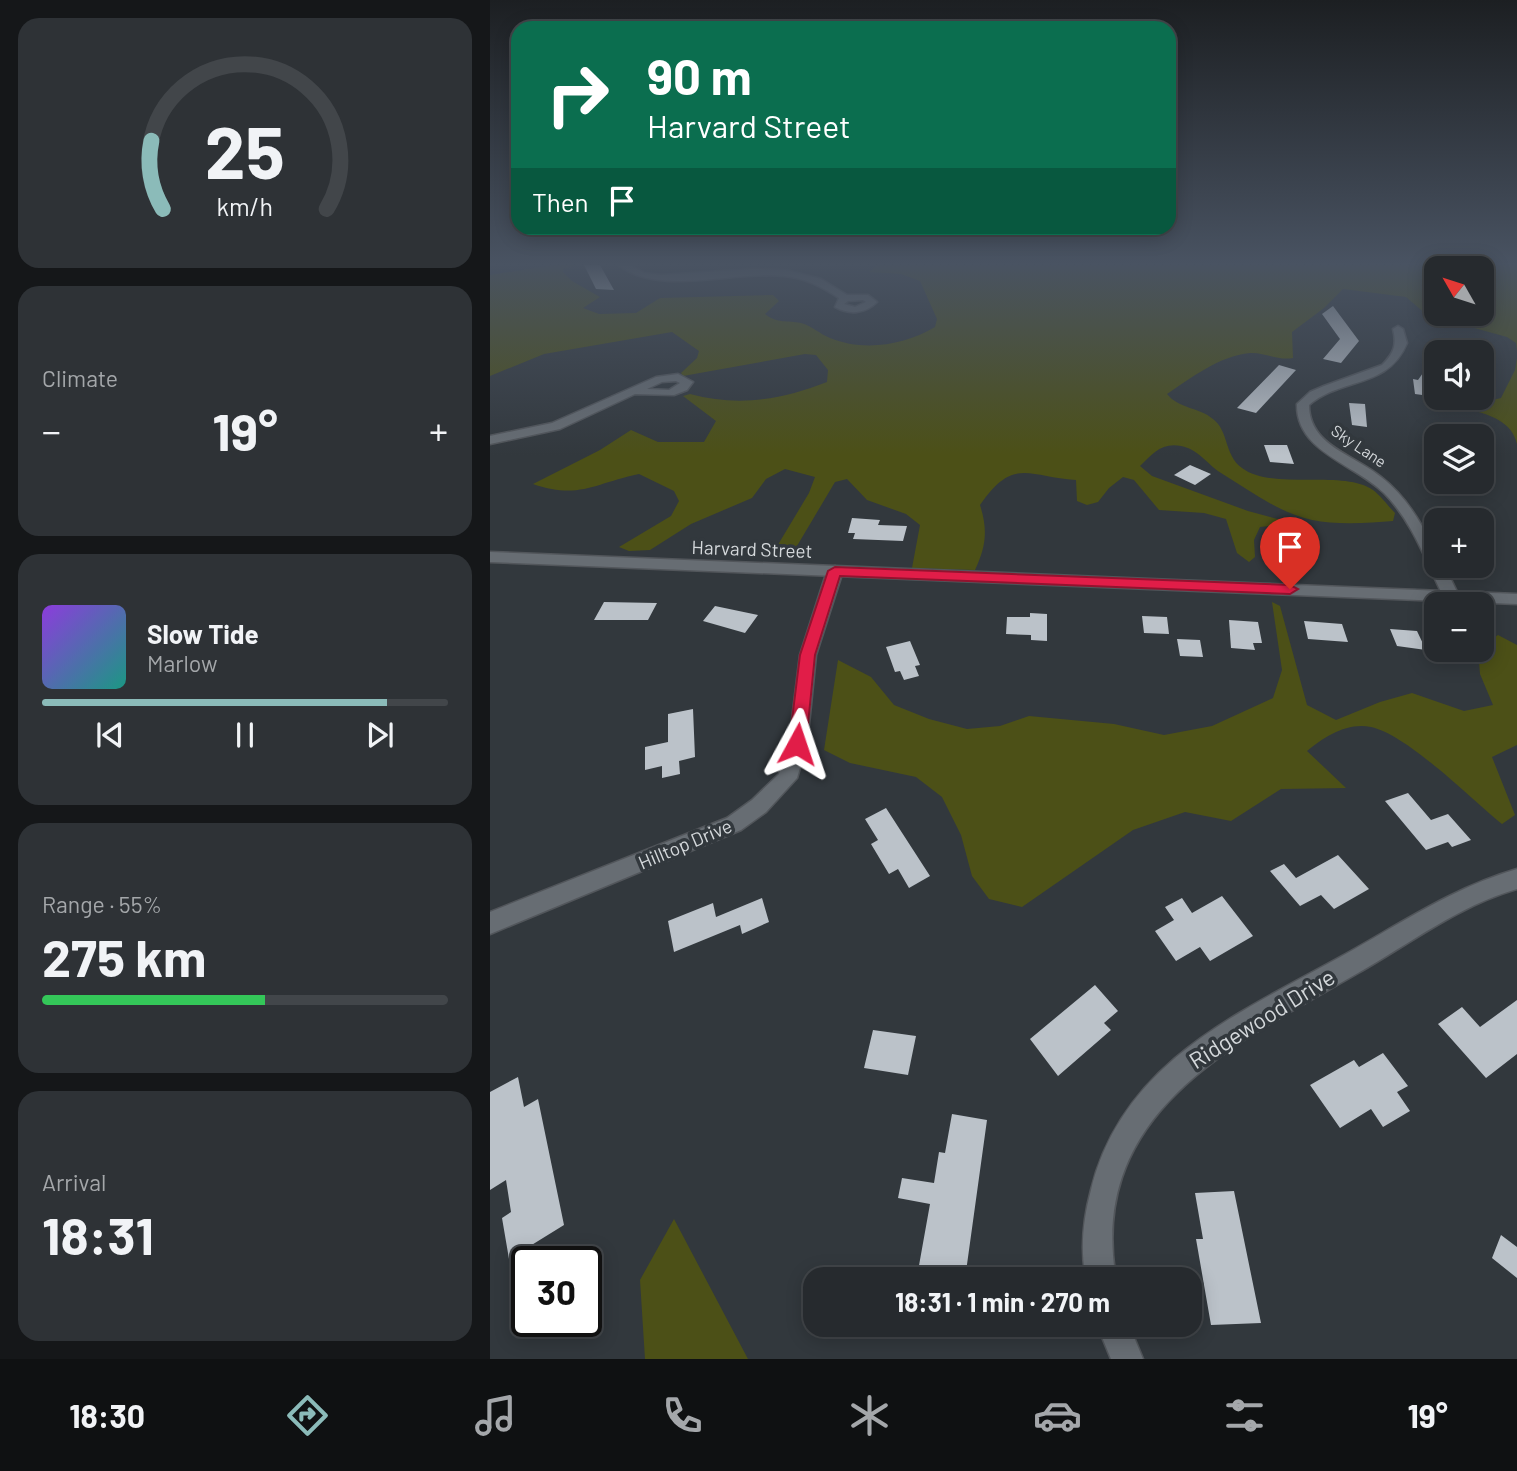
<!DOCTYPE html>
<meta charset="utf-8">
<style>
:root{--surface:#262a2e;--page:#2e3236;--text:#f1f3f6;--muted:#a4a7aa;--line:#42464a;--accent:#8bbbb9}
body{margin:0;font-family:Barlow,sans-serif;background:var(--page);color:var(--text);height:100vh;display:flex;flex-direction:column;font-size:26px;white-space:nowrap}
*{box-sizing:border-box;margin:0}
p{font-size:23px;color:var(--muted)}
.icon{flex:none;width:38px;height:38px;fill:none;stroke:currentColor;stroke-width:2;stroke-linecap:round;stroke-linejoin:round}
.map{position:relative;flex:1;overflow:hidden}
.drawer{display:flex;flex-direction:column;gap:18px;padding:18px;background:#151719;width:490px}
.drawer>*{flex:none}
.hud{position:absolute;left:21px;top:21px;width:665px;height:214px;border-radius:21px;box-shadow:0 4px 18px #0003,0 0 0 2px var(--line);background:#0b6e4f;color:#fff;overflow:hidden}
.needle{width:46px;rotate:309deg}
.buttons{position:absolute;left:934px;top:256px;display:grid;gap:14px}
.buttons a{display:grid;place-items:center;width:70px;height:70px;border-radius:14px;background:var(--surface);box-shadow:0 4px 18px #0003,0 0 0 2px var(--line);font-size:35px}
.speed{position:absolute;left:21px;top:1246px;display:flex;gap:14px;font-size:35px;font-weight:700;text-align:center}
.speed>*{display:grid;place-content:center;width:91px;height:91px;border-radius:50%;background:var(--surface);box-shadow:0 4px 18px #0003,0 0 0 2px var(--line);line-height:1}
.speed .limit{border:4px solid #111;border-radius:10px;background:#fff;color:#111}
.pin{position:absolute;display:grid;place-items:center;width:60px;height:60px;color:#fff;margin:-72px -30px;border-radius:50% 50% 50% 0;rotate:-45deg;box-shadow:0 0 7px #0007}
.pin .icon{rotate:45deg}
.me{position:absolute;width:77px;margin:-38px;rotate:5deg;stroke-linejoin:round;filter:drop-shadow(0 0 5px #0008)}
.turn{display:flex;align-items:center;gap:24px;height:147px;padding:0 21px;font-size:32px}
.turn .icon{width:91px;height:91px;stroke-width:2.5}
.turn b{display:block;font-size:49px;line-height:60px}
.then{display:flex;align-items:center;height:66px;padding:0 21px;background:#0003;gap:14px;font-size:26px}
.big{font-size:52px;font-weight:700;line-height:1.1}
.drawer .widget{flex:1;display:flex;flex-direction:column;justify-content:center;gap:10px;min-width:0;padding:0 24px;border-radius:21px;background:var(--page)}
.drawer .dial{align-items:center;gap:0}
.dial svg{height:182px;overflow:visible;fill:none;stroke:var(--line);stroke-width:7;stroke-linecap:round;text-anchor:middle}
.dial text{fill:var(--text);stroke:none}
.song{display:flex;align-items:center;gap:21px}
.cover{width:84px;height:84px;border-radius:10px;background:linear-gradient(135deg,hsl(270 70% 55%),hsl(170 70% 35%))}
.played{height:7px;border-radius:4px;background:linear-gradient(90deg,var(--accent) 85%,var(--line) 85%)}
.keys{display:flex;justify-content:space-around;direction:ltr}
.heat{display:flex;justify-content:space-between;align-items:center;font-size:38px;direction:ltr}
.charge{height:10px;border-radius:5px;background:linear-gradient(90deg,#34c759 55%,var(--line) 0)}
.trip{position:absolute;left:313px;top:1267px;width:399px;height:70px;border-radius:21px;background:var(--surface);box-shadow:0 4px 18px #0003,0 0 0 2px var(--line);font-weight:700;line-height:70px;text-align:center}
.menu{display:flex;height:112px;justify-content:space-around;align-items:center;background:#0f1112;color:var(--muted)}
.menu .icon{width:49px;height:49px}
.menu .active{color:var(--accent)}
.menu b{font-size:32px;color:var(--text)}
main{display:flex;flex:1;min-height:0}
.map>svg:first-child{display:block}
.green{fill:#4c5017;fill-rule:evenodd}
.building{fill:#bbc2c9}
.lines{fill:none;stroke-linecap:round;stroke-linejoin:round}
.minor-casing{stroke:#52565b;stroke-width:3}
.secondary-casing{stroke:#52565b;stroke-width:3}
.minor{fill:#676d73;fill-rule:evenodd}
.secondary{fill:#676d73;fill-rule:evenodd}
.route{fill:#e11d48;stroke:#92132f;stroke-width:2}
.labels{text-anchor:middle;stroke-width:7;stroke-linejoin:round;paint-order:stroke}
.far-street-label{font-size:16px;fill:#d4d8db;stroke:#32383d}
.street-label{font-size:19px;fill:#d4d8db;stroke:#32383d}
.near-street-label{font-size:23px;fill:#d4d8db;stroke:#32383d}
</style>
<main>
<section class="drawer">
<div class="widget dial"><svg viewBox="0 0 100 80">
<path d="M14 69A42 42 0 1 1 86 69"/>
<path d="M14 69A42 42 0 0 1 9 39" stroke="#8bbbb9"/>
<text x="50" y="56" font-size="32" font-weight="700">25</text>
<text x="50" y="72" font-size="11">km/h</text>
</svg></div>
<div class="widget"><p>Climate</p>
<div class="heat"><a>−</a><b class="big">19°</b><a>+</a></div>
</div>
<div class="widget">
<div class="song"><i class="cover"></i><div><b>Slow Tide</b><p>Marlow</p></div></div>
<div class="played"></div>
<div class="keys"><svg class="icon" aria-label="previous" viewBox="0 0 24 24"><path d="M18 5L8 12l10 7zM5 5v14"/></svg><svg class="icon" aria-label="pause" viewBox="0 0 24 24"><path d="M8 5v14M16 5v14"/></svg><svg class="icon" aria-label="next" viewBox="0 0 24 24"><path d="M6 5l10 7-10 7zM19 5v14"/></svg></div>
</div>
<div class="widget"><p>Range · 55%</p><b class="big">275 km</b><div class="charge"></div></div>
<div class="widget"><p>Arrival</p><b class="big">18:31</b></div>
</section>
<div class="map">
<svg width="1027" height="1359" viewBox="0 0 1027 1359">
<rect width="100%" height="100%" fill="#32383d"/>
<!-- green -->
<path class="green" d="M63,265H86L73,269V272L82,281L110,297L93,308L109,314L146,313L170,298L283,295L289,301L275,314C288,324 297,320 311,323C322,326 330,334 340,338C374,352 415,345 445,327L447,319L430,281L411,274L379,272L388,265H1027V351L1026,343L1017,337L937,315L916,297L853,289L834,308L802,332L803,358C788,361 774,352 760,353C729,356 701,378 677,394C689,409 709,407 723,419C739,431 734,455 752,468C782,491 853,469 883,490C891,496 898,506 905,513L903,521C879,523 846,525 822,520C789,513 759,490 731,473C717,464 708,449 691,446C672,442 662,454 650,466L662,476L758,511L795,521L791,525L770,527L764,540L765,557L759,562L747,553L736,519L714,513L669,510L644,480L633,477L619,488L608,502L597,505L587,501L586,480C538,477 524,456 490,505C498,530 496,547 485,570L422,568L430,525L416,514L377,500L357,479L345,482L304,551L288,559L283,553L319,493L325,477L295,469L276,479L262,498L201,524L160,550L139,551L129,547L181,516L189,501L184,491L149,474C105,483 89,500 43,484L110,450L141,430L168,442H214L226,421L193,396L200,394C248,407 291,400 337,382L338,370L326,355L315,354L193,376L191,373L207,358L209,351L182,332L54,354L0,376V275ZM947,268H992V313H947Z
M1027,358V444C1022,422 1001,415 981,410L990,403L1011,398L1025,370Z
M782,602L790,606L817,705L846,720L890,702L922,693L974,711L1003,705L990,674L988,649H992V645L1008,635L1027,645V745L1002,757L1025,815L1012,824C981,799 918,735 881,727C857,722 834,737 817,751L856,788L791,789L741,821L695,812L643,830L532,907L499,899L482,876L471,835L452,797L426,777L360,763L334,750L348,660L381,677L404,705L439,719L477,729L510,726L539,716L624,724L674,735L722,726L783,698L792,670Z
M184,1219L258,1359H155L150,1280Z"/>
<!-- building -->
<path class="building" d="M94,265H110L124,290L106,289Z
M843,306L869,341L851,363L833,359L850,339L832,314Z
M947,353V397L925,394L923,379L928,380Z
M789,365L806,370L766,413L747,408Z
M859,403L875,404L877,427L862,425Z
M774,445H797L804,464L780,462Z
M700,465L721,474L705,485L684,475Z
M362,518L390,520L388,525L417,526L413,541L363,539L365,533H358Z
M114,602L167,603L158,620H104Z
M225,606L268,615L255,633L213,621Z
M540,613L557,614V641L541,640V635L516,634L517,617H540Z
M652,616L677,617L679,634L654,633Z
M739,620L768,622L772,643H763L765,650L741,648Z
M814,621L852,624L858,642L818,639Z
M900,629L927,631L936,650L907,646Z
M687,639L710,640L713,657L690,656Z
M420,641L430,665L425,666L429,676L414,680L410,671L405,672L396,647Z
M203,709L205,757L189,761L190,774L172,778V766L155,770V747L178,742V714Z
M918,793L941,820L958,814L981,840L962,847L958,842L936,850L895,801Z
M396,808L440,876L419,888L408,869L399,874L381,844L388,840L375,819Z
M848,855L879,889L844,909L831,895L810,906L780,871L794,864L806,878Z
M732,896L763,936L720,961L710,947L686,961L665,931L684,920L675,907L692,898L702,913Z
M272,898L279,922L252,934L250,925L184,952L178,921L223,903L226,917Z
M605,985L628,1011L614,1023L621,1030L568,1076L540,1039Z
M1027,1000V1054L996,1078L948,1024L972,1007L990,1027Z
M383,1030L426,1036L418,1075L374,1068Z
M893,1053L918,1086L907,1092L920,1111L893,1127L881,1109L850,1128L820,1085L864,1060L869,1067Z
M28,1077L34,1107L48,1099L74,1225L19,1259L12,1218L21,1212L16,1180L0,1190V1092Z
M462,1114L497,1120L475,1279L428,1271L440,1204L408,1198L412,1178L444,1183L449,1152L455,1153Z
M744,1191L771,1323L721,1325L706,1239H713L705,1193Z
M1011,1235L1027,1247V1278L1002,1258Z"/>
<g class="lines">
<defs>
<path id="minor" d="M129,265H140L154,273L172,275L263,269L296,270L331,279L357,295H378L387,302C375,314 359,315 345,307L349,298C332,287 316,278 294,276C246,270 168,297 129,265ZM373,300L376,302L365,307L354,304L358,301Z
M908,326L913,329L917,343C898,389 852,377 819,405C819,446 865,455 891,477C908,490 921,507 932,526C941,539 947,549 947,565H954L969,596L961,601L953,596C936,561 922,521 894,493C865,464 806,452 807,404L820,392L834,386L892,365C904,353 907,345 903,329Z
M188,374L203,382L197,390L184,395L145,394L70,429L0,444V436L62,423L166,377ZM186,381L190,383L179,390L157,389L172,382Z
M345,566L353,571L326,655L317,744L307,778L276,812L251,830L0,934V912L237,818L262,800L289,774L299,744L310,655L337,571Z
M1027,869V889C968,906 921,943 868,973C747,1043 597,1111 626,1279H596C590,1249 593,1220 601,1190C632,1063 747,1014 852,956C910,924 962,888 1027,869Z
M607,1325H639L653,1359H621Z"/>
<path id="secondary" d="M0,552L1027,594V604L0,562Z"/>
</defs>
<!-- minor casing -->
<use href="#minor" class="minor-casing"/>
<!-- secondary casing -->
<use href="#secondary" class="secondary-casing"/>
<!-- minor -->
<use href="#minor" class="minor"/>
<!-- secondary -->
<use href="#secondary" class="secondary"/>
</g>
<!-- sky -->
<linearGradient id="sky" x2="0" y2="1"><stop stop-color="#1c1f22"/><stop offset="0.58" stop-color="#495362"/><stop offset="1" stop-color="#495362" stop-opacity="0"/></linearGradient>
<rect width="1027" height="455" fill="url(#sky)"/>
<!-- route -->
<path class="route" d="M345,567L800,585L808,589L800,594L350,576L325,655L316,744L307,751L299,744L310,655L338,571Z"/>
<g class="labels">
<!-- far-street labels -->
<g class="far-street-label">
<text transform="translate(869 446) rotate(34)" y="6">Sky Lane</text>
</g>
<!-- street labels -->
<g class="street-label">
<text transform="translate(262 549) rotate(2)" y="7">Harvard Street</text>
<text transform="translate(195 844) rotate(-23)" y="7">Hilltop Drive</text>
</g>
<!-- near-street labels -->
<g class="near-street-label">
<text transform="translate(772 1019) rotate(-32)" y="8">Ridgewood Drive</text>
</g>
</g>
</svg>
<div class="buttons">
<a><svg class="needle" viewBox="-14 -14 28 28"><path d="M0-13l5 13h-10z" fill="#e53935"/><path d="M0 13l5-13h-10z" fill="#a4a7aa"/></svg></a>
<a><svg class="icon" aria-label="sound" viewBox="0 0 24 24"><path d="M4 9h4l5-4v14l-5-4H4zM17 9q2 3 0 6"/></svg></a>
<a><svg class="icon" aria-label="layers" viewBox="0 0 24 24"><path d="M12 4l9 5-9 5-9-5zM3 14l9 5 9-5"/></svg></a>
<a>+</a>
<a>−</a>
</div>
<div class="speed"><div class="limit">30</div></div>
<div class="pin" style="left:800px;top:589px;background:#d93025"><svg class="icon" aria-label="arrive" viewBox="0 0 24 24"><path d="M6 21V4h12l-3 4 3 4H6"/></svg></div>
<svg class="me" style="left:307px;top:744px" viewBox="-20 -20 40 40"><path d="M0-17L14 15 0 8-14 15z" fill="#e11d48" stroke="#fff" stroke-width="4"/></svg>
<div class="trip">18:31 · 1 min · 270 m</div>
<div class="hud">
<div class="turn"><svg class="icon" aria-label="right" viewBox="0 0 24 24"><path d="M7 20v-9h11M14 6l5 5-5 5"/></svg><div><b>90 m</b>Harvard Street</div></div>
<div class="then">Then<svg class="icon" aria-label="arrive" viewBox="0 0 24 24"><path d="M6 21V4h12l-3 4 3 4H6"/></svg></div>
</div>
</div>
</main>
<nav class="menu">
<b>18:30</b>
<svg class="icon active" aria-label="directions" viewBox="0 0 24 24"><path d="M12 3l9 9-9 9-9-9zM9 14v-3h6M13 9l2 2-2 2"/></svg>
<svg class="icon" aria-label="music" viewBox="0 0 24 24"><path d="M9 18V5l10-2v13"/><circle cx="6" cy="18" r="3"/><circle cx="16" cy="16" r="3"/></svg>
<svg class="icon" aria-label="phone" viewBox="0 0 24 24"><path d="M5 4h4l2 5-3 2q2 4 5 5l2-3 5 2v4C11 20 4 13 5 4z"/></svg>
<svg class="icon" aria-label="climate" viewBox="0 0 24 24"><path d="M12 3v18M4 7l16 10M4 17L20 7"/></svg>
<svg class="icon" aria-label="car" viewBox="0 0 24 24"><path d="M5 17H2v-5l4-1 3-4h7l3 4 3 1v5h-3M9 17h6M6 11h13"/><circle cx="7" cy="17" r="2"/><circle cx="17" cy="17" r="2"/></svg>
<svg class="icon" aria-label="filters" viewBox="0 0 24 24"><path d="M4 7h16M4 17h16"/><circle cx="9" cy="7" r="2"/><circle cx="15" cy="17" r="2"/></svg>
<b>19°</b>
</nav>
